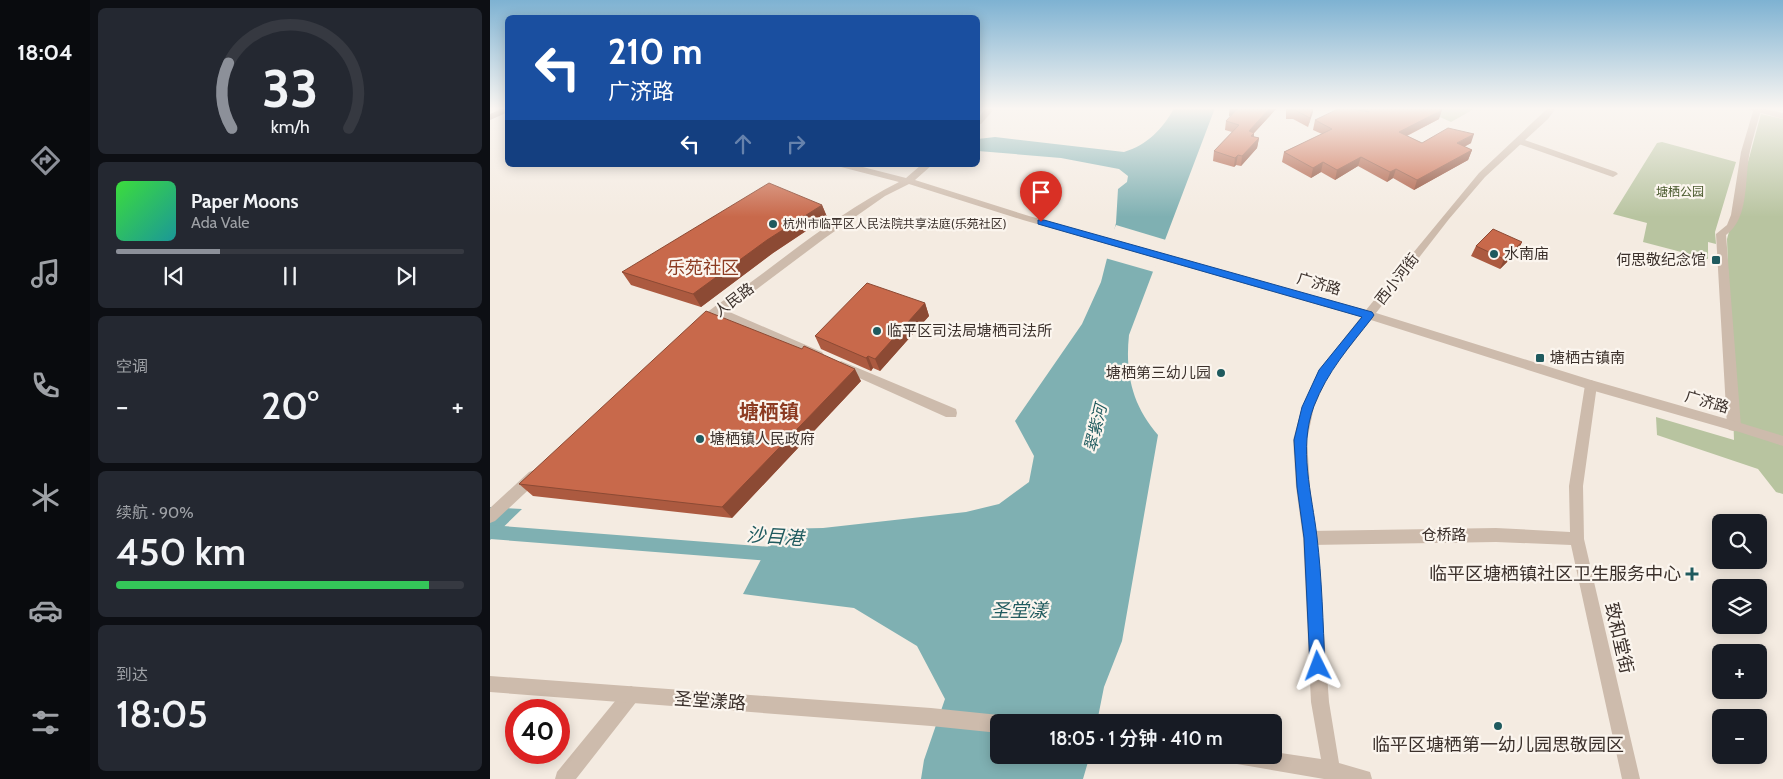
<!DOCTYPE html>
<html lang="zh">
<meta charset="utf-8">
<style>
:root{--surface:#171b24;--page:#242831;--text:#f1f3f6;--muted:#9ea1a6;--line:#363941;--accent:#8c9099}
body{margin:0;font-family:Cabin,"Noto Sans SC",sans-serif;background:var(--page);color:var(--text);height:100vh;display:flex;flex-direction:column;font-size:19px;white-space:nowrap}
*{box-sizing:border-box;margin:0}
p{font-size:16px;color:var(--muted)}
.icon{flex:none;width:28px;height:28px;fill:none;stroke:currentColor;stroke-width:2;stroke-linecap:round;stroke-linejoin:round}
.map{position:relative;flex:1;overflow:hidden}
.panel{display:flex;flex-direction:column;gap:8px;padding:8px;background:#0d0f14;width:400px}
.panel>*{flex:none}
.top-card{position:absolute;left:15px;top:15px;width:475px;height:152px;border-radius:8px;box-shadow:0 2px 12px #0003;background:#1a4fa0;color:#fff;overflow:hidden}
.fabs{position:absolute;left:1222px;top:514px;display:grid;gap:10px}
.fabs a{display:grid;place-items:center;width:55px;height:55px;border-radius:8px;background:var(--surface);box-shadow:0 2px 12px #0003;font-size:25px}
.speed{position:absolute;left:15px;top:699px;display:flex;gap:10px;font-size:25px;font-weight:700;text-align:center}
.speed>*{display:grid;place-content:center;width:65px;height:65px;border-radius:50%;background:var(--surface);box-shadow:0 2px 12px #0003;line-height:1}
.speed .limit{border:8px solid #d22;background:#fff;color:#111}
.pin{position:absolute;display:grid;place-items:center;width:42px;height:42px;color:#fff;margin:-51px -21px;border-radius:50% 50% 50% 0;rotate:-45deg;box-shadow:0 0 5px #0007}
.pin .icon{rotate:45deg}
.me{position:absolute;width:55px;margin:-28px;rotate:357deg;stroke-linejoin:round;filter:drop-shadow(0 0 4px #0008)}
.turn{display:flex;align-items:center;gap:18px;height:105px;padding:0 20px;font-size:22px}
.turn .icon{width:65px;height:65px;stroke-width:2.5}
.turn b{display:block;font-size:35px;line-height:42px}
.lanes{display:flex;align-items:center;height:48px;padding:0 20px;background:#0003;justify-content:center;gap:25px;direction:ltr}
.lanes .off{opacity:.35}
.big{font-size:38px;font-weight:600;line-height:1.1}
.panel .card{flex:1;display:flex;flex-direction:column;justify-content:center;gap:8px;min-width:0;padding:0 18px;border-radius:8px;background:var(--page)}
.panel .dial{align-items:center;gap:0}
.dial svg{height:130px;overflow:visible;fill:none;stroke:var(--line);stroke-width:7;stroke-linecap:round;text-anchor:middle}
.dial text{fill:var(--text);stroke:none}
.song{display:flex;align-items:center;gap:15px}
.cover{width:60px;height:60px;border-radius:8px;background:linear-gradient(135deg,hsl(120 70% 55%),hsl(180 70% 35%))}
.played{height:5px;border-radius:2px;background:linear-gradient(90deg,var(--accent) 30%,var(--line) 30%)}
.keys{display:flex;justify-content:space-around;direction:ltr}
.heat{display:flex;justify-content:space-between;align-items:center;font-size:28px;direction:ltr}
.charge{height:8px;border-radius:4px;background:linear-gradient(90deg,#34c759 90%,var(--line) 0)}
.trip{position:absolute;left:500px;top:714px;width:292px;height:50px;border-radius:8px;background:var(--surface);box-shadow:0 2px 12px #0003;font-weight:600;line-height:50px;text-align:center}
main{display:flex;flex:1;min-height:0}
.menu{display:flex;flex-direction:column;width:90px;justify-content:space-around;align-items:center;background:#090b0e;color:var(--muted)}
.menu .icon{width:35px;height:35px}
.menu .selected{color:var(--accent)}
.menu b{font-size:22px;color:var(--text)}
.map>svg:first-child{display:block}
.green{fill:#b8c4a0}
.water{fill:#7fb0b2}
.pier{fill:#f4ebe1}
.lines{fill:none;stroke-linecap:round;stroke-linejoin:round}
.canal{fill:#7fb0b2;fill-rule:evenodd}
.pedestrian{fill:#cdbbac;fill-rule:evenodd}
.minor{fill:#cdbbac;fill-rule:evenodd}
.tertiary{fill:#cdbbac;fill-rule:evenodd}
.secondary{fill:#a18a7d;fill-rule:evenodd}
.wall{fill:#ac5a40}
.shaded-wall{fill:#8c4a34}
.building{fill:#c8694b;stroke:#8c4a34}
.route{fill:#1a73e8;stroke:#114b97}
.poi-dot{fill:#1f5a5e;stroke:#fbf5ee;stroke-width:2}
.labels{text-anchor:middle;stroke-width:4.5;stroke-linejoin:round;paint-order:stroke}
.far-park-label{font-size:12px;fill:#4a5a2e;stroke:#fbf5ee}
.far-poi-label{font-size:12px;fill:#3b302b;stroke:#fbf5ee;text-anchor:start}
.poi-label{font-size:15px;fill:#3b302b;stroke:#fbf5ee;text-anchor:start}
.street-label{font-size:15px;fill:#3b302b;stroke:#fbf5ee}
.water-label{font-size:16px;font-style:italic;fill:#1f5a5e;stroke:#fbf5ee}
.quarter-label{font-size:18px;fill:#8c3b22;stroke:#fbf5ee}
.near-poi-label{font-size:18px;fill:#3b302b;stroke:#fbf5ee;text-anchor:end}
.near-street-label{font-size:18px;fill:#3b302b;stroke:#fbf5ee}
.near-water-label{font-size:19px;font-style:italic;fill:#1f5a5e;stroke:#fbf5ee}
.district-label{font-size:20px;font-weight:bold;fill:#8c3b22;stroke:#fbf5ee}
</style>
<main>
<nav class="menu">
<b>18:04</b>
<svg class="icon selected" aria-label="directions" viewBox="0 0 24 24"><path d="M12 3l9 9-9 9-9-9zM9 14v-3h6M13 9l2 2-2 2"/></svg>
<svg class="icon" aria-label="music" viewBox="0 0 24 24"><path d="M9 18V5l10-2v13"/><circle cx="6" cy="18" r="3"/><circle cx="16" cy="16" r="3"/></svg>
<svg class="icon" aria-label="phone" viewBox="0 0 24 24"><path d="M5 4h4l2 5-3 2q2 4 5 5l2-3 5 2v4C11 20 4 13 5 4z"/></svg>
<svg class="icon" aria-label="climate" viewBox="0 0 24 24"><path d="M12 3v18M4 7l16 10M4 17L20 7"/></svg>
<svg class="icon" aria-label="car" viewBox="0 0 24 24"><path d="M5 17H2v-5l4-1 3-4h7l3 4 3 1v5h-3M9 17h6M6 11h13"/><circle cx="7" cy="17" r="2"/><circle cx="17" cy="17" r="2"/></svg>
<svg class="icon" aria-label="filters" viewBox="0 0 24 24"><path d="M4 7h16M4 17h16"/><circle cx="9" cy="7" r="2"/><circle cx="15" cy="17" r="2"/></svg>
</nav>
<section class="panel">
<div class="card dial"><svg viewBox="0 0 100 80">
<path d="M14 69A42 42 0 1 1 86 69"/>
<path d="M14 69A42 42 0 0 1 12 29" stroke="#8c9099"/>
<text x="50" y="56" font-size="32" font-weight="700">33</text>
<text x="50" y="72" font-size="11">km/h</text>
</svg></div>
<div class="card">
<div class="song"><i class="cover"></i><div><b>Paper Moons</b><p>Ada Vale</p></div></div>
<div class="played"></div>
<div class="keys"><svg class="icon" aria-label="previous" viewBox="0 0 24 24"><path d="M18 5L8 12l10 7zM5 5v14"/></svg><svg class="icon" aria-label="pause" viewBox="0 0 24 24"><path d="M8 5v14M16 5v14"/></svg><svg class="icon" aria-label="next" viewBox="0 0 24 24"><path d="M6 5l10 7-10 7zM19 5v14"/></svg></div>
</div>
<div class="card"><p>空调</p>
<div class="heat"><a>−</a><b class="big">20°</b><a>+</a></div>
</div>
<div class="card"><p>续航 · 90%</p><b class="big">450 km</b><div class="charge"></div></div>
<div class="card"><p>到达</p><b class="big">18:05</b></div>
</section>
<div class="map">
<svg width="1293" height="779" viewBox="0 0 1293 779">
<rect width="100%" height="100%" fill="#f4ebe1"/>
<!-- green -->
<path class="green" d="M930,108H982L984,109L961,122Z
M1271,114L1293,119V494L1286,492L1268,469L1167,435L1166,417L1244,440L1237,239Z
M1172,142L1246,162L1225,232L1226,244L1218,242V259L1153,242L1157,223L1123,214L1167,143Z"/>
<!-- water -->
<path class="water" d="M684,108H725L639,335C635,373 642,405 668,435L632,641L614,687L607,722H509V755H600L593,779H431L434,760L455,699L427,646L364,608L253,594L287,529L333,528L476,512L509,504L539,482L544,456L525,421L592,324L611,282L626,223L628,189L637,182L638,176L629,169L571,158L488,151V139L505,137L634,152C657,145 673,129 684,108Z
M0,507L32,509L0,540Z"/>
<!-- pier -->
<path class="pier" d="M626,225L676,240L664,272L615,258L621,236Z"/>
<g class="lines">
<!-- canal -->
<path class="canal" d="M0,525L293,548L299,550L301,555L299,560L293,562L0,539Z"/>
<!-- pedestrian -->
<path class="pedestrian" d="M1244,421L1293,436V446L1240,429L1238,426L1240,423Z"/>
<!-- minor -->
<path class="minor" d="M1264,108L1271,110C1267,124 1263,138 1260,151C1254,178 1260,218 1236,235L1251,426L1249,430L1244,431L1239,430L1237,426L1226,234L1237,225L1241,215L1251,152Z
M1029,138L1126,172L1128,174L1123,177L1120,176L1026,143V139Z
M228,307L332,352L334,355L332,358H324L224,314L222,311Z
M351,361L466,409L467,413L466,417H456L347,368L345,365Z
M1101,380L1105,382L1107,385L1093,486L1094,539L1150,779H1132L1081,545L1006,542L820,545L815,543L813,538L815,533L820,531L1006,528L1080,532L1079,486L1095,385L1097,382Z
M141,686L147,689L150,695L147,701L86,779H65L67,772L135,689Z"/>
<!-- tertiary -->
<path class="tertiary" d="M496,108H505L491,124H488V118Z
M1058,108H1066L1058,119L995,177L959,219L886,313L1101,380L1244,421L1249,422L1251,426L1249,430L1244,431L1101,390L881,320L840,372L824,407L817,440L820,487L827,538L839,702L849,763L880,772L882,779H834L747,764L741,761L738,755H784V752L831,759L821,702L813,538L806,487L803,440L812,407L829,370L871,317L533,220L419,184L395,196L335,238L215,328H207L205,325C215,310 242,296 257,285C306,249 355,209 409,182L351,167L349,165H365L416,178L431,165H442L425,180L539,216L876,310L989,173Z
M1254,108H1270L1293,113V119Z
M44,470L49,472L51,476L49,480L5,521L0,523V508L39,472Z
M0,676L441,708L509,715L515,718L517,722H509V733L441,726L0,692Z"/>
<!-- secondary -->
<path class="secondary" d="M13,108H18V112L0,120V114Z"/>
</g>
<!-- wall -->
<path class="wall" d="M740,108H787L764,133V137L769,138L767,148L751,166L746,165L744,167L723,161L724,151L742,132L735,130L736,121L742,115L739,116Z
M796,108H823L818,127L803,119H796Z
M870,108H949V119L917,136L932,143H981L974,147L982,150L978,160L924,190L903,178L897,182L868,166L845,180L831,172L821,178L792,162L794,152L832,134L823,130L825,120L869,110Z
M332,205L337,217L283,253L211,307L141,285L132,272Z
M1032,242L1027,252L1010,269L981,256L986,246Z
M435,303L439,316L390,371L383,368L381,371L331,349L325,336Z
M312,349L371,381L242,518L43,496L29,484Z"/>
<!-- shaded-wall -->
<path class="shaded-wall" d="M740,108H754L753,111L739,116Z
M780,108H787L764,133L763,142L759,131Z
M823,108V112L818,127L820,118Z
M952,110L949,119L906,141L909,132Z
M984,134L981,143L964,152L967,143Z
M769,138L767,148L751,166L752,156Z
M982,150L978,160L924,190L927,180Z
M748,155L746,165L744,167L745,158Z
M871,157L868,166L845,180L847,170Z
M833,162L831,172L821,178L823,168Z
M906,169L903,178L897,182L900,172Z
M332,205L337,217L283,253L211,307L203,294L277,240Z
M1032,242L1027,252L1010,269L1014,259Z
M435,303L439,316L390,371L385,359Z
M378,356L383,368L381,371L376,358Z
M365,369L371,381L242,518L232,507Z"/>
<!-- building -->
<path class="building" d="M748,108H780L759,131L764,133L761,136L769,138L752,156L748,155L745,158L724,151L749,125L736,121Z
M798,108H823L820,118L805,110H798Z
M850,108H858L879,112L872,108H949L952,110L909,132L932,143L958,128L984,134L967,143L982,150L927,180L906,169L900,172L871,157L847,170L833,162L823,168L794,152L842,129L825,120Z
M279,183L332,205L277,240L203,294L132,272Z
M1003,229L1032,242L1014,259L986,246Z
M377,283L435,303L385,359L378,356L376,358L325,336Z
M216,311L312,349L314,346L365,369L232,507L29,484Z"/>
<!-- sky -->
<linearGradient id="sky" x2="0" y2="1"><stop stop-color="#7eb2d2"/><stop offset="0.5" stop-color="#faf6f2"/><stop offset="1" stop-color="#faf6f2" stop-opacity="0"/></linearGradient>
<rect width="1293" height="217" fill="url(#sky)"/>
<!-- route -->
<path class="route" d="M548,220H554L882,312L884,315L882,318C860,346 837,372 824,406C808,448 822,494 827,537C832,579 833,623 835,666L833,671L828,673L823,671L820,666L814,538L807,487L804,440L812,407L829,370L872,317L548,224Z"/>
<!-- markers -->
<g class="poi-dot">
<circle cx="283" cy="224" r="5"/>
<circle cx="1004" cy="254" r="5"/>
<rect x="1221" y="255" width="10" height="10" rx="2.5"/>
<circle cx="387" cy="331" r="5"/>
<rect x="1045" y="353" width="10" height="10" rx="2.5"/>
<circle cx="731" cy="373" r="5"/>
<circle cx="210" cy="439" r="5"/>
<path d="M1199.5 566.5h5v5h5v5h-5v5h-5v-5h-5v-5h5z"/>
<circle cx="1008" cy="726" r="5"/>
</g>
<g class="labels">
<!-- far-park labels -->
<g class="far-park-label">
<text x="1190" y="196">塘栖公园</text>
</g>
<!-- far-poi labels -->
<g class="far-poi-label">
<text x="293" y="228">杭州市临平区人民法院共享法庭(乐苑社区)</text>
</g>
<!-- poi labels -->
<g class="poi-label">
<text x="1014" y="259">水南庙</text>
<text x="1216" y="265" text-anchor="end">何思敬纪念馆</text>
<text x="397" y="336">临平区司法局塘栖司法所</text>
<text x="1060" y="363">塘栖古镇南</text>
<text x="721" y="378" text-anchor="end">塘栖第三幼儿园</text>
<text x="220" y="444">塘栖镇人民政府</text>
</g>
<!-- street labels -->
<g class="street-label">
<text transform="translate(907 279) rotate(-52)" y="5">西小河街</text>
<text transform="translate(829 284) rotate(16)" y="5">广济路</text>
<text transform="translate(244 300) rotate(-37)" y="5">人民路</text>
<text transform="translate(1217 402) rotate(16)" y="5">广济路</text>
<text x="954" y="540">仓桥路</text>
</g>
<!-- water labels -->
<g class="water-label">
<text transform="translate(605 428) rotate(-76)" y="6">翠紫河</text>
</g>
<!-- quarter labels -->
<g class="quarter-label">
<text x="213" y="274">乐苑社区</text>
</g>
<!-- near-poi labels -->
<g class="near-poi-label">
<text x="1191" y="580">临平区塘栖镇社区卫生服务中心</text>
<text x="1008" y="751" text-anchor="middle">临平区塘栖第一幼儿园思敬园区</text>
</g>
<!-- near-street labels -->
<g class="near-street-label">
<text transform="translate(1129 638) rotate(77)" y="6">致和堂街</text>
<text transform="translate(220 701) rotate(4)" y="6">圣堂漾路</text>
</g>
<!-- near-water labels -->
<g class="near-water-label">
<text transform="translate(285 536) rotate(4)" y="7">沙目港</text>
<text x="529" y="617">圣堂漾</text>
</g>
<!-- district labels -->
<g class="district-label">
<text x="279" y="419">塘栖镇</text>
</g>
</g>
</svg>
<div class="fabs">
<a><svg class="icon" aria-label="search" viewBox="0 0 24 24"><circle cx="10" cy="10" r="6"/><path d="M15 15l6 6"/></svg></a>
<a><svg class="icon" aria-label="layers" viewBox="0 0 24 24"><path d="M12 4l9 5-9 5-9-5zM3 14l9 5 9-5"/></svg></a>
<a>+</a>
<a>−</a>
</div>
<div class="speed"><div class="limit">40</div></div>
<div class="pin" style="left:551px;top:222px;background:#d93025"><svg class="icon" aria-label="arrive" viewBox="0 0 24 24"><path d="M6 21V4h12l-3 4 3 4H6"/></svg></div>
<svg class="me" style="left:828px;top:666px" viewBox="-20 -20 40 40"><path d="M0-17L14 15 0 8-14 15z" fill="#1a73e8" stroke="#fff" stroke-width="4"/></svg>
<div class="trip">18:05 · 1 分钟 · 410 m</div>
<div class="top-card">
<div class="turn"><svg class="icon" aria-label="left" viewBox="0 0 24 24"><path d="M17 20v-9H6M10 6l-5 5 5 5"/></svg><div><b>210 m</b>广济路</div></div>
<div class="lanes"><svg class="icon" aria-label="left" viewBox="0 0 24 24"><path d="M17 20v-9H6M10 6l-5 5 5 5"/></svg><svg class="icon off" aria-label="ahead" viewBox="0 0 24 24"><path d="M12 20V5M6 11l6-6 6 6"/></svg><svg class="icon off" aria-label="right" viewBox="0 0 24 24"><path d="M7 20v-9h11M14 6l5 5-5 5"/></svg></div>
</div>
</div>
</main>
